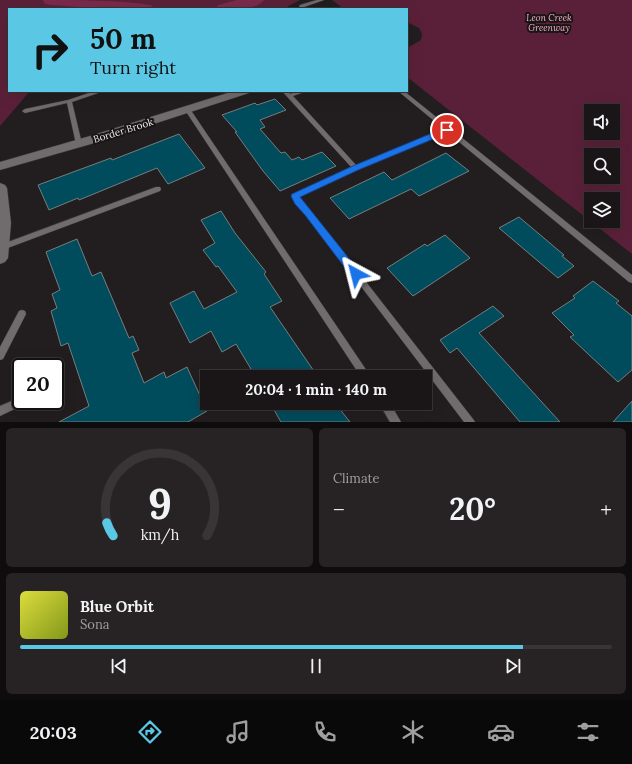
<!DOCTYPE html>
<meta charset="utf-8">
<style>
:root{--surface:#1a1617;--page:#272324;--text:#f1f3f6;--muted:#9f9fa1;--line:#383536;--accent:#5ac8e5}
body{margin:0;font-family:Lora,serif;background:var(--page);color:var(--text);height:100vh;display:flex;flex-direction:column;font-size:15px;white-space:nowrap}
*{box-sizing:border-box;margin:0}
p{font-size:13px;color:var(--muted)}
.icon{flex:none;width:22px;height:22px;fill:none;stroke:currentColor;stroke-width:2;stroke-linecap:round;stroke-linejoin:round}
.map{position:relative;height:422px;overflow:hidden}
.side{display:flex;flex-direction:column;gap:6px;padding:6px;background:#0e0c0d;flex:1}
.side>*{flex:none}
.top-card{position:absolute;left:8px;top:8px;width:400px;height:84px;border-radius:0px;box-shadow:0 4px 16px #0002,0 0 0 1px var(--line);background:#5ac8e5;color:#111;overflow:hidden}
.tools{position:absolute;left:584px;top:104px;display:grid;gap:8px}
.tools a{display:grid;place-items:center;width:36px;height:36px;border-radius:0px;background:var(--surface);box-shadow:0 4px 16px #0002,0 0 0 1px var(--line);font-size:20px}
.speed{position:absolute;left:12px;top:358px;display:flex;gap:8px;font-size:20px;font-weight:700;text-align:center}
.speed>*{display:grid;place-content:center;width:52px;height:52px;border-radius:50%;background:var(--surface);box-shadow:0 4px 16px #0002,0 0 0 1px var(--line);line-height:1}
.speed .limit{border:2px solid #111;border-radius:6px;background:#fff;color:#111}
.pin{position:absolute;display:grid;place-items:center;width:34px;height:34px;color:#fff;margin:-17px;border:2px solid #fff;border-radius:50%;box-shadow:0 1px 4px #0007}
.me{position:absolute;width:44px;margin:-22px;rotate:322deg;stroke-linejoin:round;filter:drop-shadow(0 0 3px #0008)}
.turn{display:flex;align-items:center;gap:14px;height:84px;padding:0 16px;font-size:18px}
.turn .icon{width:52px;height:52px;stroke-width:2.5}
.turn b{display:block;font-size:28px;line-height:34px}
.big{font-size:30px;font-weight:700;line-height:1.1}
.side .tile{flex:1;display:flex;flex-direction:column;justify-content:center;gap:6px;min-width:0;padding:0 14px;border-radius:6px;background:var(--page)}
.side .dial{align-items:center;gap:0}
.dial svg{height:104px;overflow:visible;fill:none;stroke:var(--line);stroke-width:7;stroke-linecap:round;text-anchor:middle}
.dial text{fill:var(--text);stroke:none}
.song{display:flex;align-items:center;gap:12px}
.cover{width:48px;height:48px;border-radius:6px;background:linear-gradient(135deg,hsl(60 70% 55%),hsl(70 70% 35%))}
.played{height:4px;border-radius:2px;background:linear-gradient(90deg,var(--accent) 85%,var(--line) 85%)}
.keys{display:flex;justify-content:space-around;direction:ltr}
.heat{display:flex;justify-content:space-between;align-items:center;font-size:22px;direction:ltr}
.side .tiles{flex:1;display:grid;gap:6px;grid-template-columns:1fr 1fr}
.tile:last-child{grid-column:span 2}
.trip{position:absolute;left:200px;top:370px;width:232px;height:40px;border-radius:0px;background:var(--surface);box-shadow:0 4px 16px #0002,0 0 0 1px var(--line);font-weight:700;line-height:40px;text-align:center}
.dock{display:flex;height:64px;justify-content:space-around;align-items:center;background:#0a0909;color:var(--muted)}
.dock .icon{width:28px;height:28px}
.dock .active{color:var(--accent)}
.dock b{font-size:18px;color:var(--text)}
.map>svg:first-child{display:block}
.green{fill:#5b2039;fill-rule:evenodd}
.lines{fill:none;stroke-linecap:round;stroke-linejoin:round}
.river{fill:#7a2a4c;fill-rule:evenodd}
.building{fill:#004c5d;stroke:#777d7e}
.service-casing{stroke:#3d393a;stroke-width:1}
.minor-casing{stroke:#3d393a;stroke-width:1}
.service{fill:#706b6d;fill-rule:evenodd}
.minor{fill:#706b6d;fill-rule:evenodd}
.route{fill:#1a73e8;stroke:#114b97}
.labels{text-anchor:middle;stroke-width:4;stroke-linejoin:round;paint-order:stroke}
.far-park-label{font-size:9px;font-style:italic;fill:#f6afc8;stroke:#191516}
.street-label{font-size:10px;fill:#ebe8e9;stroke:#191516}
</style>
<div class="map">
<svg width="632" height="422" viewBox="0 0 632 422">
<rect width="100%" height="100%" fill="#221e1f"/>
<!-- green -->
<path class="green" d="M0,0H300L283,9H9V91H30L0,126Z
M332,0H632V254L407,77V48L421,40L422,34L419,28L407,22V9H344ZM591,111H613V133H591ZM591,155H613V177H591ZM591,199H613V221H591Z"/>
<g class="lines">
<!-- river -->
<path class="river" d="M43,0C78,0 116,0 151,5L154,9H104L51,5L45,4Z
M237,0H264C257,11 228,9 215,9L218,5Z"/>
</g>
<!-- building -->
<path class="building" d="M275,99L286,110L260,120L265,127L260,129L281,153L285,152L292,160L299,157L302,160L322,152L336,166L280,191L263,171L235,132H237L222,115L255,103L257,105Z
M179,134L205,168L168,184L157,168L79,200L78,198L49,210L38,185L111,158L112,160Z
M446,153L469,171L419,196L411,189L349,219L330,198L384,172L392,180Z
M221,211L235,233L266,272L264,274L282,301L270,307L318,377H238L251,369L236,344L222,352L211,331L190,343L170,303L194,291L204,309L237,292L218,266L216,267L203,250L215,243L201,220Z
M519,217L564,255L562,256L574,266L558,278L499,228Z
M445,235L470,258L413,296L387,268L425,244L427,246Z
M77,239L92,276L101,272L129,338L133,336L139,350L132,353L144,383L164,372L166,378L187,367L207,411L188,422H59L89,406L68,343L61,346L51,311L57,308L52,294L60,290L46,252Z
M593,281L619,301L616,303L632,316V370L618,382L570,337L574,335L552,313L575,298L573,296Z
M493,306L504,316L479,333L560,422H520L457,348L450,353L440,340Z
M632,401V422H613Z
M270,403H335L350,422H281Z"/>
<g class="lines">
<defs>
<path id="service" d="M317,0H324L304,7L302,9H298L300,5Z
M95,91H104L72,102L82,144L79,146L76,144L67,103L25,113L22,111L25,109L68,100Z
M282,91H288L290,94L299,91H307L293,96L356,165L444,129L398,91H404L632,275V283L629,282L447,132L357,170L299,197L301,200L310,210L473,419L475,422H464L306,214L296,204L292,196L293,194L351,167Z
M188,108L190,109L371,377H361L185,110Z
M156,187H160L161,189L160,191L5,249H0V245Z
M22,310L25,311L26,314L3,359L0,360V347L19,311Z
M21,397V401H27L25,404L0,416V406Z
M379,403H390L401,422H390Z"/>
<path id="minor" d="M234,91H250L249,93L98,142L0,170V162L90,136Z
M0,183L5,185L7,188L11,223L8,258L5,262L0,264Z"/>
</defs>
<!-- service casing -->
<use href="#service" class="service-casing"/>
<!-- minor casing -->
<use href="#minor" class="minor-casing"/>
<!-- service -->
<use href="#service" class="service"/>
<!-- minor -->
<use href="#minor" class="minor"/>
</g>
<!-- route -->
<path class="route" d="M447,127L450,128V132L358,170L300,197L359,271L361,274L359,277L356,278L352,277L305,215L295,204L291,196L292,194L353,166Z"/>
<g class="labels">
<!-- far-park labels -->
<g class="far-park-label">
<text x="549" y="21">Leon Creek<tspan x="549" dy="10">Greenway</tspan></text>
</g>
<!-- street labels -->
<g class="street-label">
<text transform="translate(123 130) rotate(-17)" y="4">Border Brook</text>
</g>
</g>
</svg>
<div class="tools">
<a><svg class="icon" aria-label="sound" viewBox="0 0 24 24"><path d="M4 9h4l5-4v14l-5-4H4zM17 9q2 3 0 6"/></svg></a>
<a><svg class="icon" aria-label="search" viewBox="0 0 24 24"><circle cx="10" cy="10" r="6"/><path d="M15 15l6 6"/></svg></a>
<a><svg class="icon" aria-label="layers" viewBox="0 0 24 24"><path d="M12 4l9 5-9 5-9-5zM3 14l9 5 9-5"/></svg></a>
</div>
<div class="speed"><div class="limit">20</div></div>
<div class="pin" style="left:447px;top:130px;background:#d93025"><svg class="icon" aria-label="arrive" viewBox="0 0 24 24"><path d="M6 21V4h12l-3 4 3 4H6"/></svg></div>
<svg class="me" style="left:356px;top:274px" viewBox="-20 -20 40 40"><path d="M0-17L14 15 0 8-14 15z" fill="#1a73e8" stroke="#fff" stroke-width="4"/></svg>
<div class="trip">20:04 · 1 min · 140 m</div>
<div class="top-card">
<div class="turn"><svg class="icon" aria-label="right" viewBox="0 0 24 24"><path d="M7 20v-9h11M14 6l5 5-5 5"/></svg><div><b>50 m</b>Turn right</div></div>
</div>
</div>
<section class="side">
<div class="tiles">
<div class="tile dial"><svg viewBox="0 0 100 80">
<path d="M14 69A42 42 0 1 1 86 69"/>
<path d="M14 69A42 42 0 0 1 9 59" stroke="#5ac8e5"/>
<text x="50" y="56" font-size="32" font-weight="700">9</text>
<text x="50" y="72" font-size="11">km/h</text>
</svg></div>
<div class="tile"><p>Climate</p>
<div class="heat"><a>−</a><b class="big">20°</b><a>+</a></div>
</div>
<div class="tile">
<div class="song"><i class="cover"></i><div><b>Blue Orbit</b><p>Sona</p></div></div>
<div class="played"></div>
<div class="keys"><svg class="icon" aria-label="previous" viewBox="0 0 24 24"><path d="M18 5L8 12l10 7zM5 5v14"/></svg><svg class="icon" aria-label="pause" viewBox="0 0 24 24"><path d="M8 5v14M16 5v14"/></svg><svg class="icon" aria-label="next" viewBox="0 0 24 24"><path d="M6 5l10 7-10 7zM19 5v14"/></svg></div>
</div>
</div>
</section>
<nav class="dock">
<b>20:03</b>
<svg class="icon active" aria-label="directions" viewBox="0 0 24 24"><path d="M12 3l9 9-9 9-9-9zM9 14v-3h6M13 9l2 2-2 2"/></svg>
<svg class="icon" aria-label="music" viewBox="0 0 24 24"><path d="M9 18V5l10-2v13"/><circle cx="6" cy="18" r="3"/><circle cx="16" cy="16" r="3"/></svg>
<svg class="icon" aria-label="phone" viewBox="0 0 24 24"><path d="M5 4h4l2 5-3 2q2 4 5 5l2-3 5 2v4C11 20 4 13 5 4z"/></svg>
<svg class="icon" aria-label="climate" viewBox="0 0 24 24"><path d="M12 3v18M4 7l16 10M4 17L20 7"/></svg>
<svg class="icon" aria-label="car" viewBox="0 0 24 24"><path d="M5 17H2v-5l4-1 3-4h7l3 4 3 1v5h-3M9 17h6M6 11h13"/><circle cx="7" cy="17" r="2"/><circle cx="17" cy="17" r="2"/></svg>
<svg class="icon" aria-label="filters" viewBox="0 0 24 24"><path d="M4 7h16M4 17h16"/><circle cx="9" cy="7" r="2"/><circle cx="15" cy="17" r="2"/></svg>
</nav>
